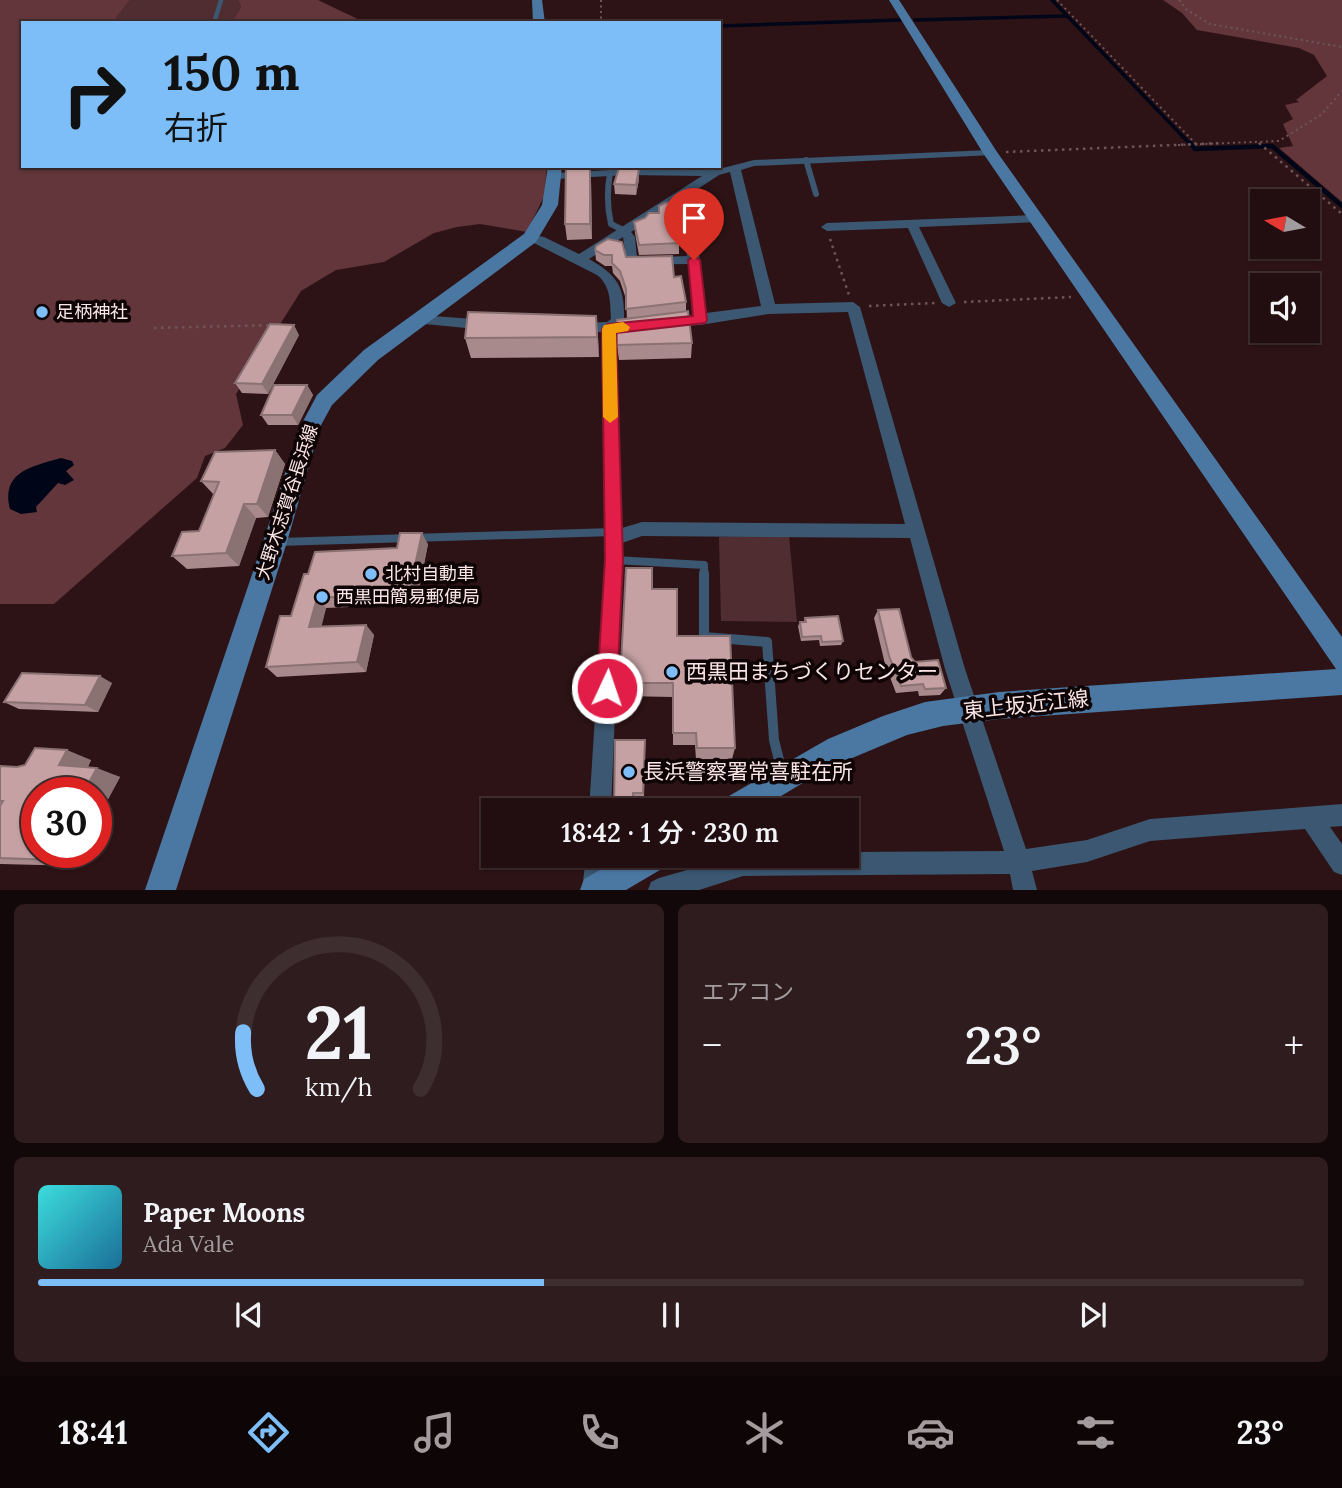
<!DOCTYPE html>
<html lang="ja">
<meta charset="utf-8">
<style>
:root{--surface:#220e10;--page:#2e1c1e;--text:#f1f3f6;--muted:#a29c9f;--line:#3f2e30;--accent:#7dbef9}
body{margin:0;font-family:Lora,"Noto Sans JP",serif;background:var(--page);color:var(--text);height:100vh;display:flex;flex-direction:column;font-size:26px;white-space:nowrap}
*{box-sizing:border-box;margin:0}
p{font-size:23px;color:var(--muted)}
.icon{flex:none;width:38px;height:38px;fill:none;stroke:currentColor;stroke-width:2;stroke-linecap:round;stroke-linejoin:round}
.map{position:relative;height:890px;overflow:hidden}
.panel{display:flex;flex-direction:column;gap:14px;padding:14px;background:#130809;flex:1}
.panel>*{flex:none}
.hud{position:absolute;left:21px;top:21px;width:700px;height:147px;border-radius:0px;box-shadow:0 2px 5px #0004,0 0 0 2px var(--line);background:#7dbef9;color:#111;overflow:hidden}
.needle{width:46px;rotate:280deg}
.buttons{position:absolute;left:1250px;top:189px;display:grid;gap:14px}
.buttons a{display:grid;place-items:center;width:70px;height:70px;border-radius:0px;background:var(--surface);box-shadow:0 2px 5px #0004,0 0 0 2px var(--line);font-size:35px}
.speed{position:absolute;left:21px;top:777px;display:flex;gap:14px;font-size:35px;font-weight:700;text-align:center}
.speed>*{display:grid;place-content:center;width:91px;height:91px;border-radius:50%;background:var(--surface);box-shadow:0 2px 5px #0004,0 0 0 2px var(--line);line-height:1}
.speed .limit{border:10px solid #d22;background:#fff;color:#111}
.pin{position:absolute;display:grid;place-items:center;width:60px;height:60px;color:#fff;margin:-72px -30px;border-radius:50% 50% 50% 0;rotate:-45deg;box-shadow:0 0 7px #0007}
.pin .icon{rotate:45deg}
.me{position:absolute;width:77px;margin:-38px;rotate:3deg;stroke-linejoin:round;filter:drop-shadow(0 0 5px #0008)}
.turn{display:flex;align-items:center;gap:24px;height:147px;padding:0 28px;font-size:32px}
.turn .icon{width:91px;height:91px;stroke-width:2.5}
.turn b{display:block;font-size:49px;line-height:60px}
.big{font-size:52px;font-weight:600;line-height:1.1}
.panel .tile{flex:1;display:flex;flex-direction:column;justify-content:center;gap:10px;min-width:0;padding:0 24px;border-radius:10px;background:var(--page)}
.panel .dial{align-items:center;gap:0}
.dial svg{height:182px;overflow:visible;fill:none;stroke:var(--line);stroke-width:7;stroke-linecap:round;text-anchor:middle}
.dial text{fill:var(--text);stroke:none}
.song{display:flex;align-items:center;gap:21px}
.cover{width:84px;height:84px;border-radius:10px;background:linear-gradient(135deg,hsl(180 70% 55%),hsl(200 70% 35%))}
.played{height:7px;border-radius:4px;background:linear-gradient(90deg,var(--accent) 40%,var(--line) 40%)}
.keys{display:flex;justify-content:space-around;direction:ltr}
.heat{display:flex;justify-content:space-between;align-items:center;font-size:38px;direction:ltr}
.panel .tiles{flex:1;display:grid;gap:14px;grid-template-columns:1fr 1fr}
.tile:last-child{grid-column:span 2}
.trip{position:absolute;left:481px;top:798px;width:378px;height:70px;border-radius:0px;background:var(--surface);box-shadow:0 2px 5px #0004,0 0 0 2px var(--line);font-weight:600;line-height:70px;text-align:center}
.tab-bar{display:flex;height:112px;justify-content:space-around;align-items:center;background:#0e0606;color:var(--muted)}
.tab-bar .icon{width:49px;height:49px}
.tab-bar .selected{color:var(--accent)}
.tab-bar b{font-size:32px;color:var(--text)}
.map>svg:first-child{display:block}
.green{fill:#502d30}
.forest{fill:#62363a}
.water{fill:#000618}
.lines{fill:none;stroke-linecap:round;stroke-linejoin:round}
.stream-far1{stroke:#000618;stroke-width:3.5}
.stream{stroke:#000618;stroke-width:4.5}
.path-far1{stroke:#6e5658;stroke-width:2;stroke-dasharray:2 3.5;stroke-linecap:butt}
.path{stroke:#6e5658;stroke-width:2.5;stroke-dasharray:2.5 4.5;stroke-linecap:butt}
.lane-far3{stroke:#3b5771;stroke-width:4.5}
.lane-far2{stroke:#3b5771;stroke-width:6}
.lane-far1{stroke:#3b5771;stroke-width:8}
.lane{stroke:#3b5771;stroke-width:10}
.street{fill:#3b5771;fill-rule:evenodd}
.secondary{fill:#4a78a2;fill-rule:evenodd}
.wall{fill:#a98a8c}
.shaded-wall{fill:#8a7172}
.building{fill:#c5a1a3;stroke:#8a7172;stroke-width:2}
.route{fill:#e11d48;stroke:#92132f;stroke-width:2}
.slow{fill:#f59e0b}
.poi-dot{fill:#7dbef9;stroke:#0e0405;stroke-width:2.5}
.labels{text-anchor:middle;stroke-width:7;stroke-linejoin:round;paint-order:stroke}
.poi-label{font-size:18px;fill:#fae6e7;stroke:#0e0405;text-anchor:start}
.street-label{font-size:18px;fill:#fae6e7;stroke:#0e0405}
.near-poi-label{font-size:21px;fill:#fae6e7;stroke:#0e0405;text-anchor:start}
.near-street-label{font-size:21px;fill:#fae6e7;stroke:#0e0405}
</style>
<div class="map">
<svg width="1342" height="890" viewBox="0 0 1342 890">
<rect width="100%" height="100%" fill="#2d1315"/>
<!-- green -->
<path class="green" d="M130,0H238L241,7L231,23H112Z
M789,535L797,622L721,621L719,537Z"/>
<!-- forest -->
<path class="forest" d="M0,0H130L112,23H23V166H547L544,196L527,232L480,224L457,227L434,233L384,262L336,270L301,291L236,394L243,425L225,448L205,456L197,478L54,604H0Z
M238,0H318L366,23H231L241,7Z
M1163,0H1342V202L1279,148L1293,146L1283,124L1293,119L1285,105L1299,102L1296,100L1327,76L1314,55L1299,48L1197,30L1182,13Z"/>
<!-- water -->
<path class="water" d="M61,458L72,461L74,465L66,471L74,480L65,485L58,483L36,507L37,512L21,514L10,509C0,471 34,466 61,458Z"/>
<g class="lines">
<!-- stream-far1 -->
<path class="stream-far1" d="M1052,0L1191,145
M915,20L1067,16
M719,26L900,20"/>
<!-- stream -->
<path class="stream" d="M1190,143L1195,149L1272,146L1342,206"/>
<!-- path-far1 -->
<path class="path-far1" d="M601,0V23
M1057,0L1196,144
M1179,0L1187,10L1210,24L1342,47
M1259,143L1261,145
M1178,145L1279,141L1322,114L1342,91"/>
<!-- path -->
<path class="path" d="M1259,143L1342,214
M1006,152L1222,143
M830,239L849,295
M964,302L1071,297
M869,306L935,303
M154,328L274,325"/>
<!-- lane-far3 -->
<path class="lane-far3" d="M214,23L221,0"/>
<!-- lane-far2 -->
<path class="lane-far2" d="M806,160L816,194
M610,173C607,190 607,207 611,224L625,231"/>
<!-- lane-far1 -->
<path class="lane-far1" d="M278,542L613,532
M614,560L704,565V575"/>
<!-- lane -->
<path class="lane" d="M704,573V637L767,642L774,740L783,776"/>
<!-- street -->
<path class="street" d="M990,150L994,151V155L754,166L741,170L775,304L853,302L860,307L965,669L1026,849L1087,840L1150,819L1342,804V826L1330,827L1342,844V875L1334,872L1305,829L1150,841L1087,862L1032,871L1037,890H1013L1010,874L743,876L699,890H648L651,882L659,878L736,856H847V852L1004,851L945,669L910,538L642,536L622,543L611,810H589L605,560L601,332L576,333L569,328L576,323L607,322L611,319C610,302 611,286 597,275L524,238L530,234L544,237L579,254L702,176L627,175L556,179L550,176L556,173L627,169L715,170L754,160ZM730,172L761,306L706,313L700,260L687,196L719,175ZM677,202L687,256L637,258L635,237L631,232ZM623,237L627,265L688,264L693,315L665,320L663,323L665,326L700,325L769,314L848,312L905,524L642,522L622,528L615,331H637L644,326L637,321L624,322C625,288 619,276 589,259Z
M1035,215L1039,216V222L919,227L956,303L949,307L942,303L908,228L827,231L821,227L827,223Z
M419,315L487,320L494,325L487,330L414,323L412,320Z
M586,856H608L606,890H582Z"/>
<!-- secondary -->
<path class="secondary" d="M532,0H542L545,23H533Z
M889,0H899L997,152L1342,637V695L999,719L943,726L907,735L826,769L758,810H717L722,800L828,739L883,716L925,702L999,692L1336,669L983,153Z
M548,166H562L558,205L536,242L378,360L332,405L320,427L287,542L176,890H145L263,542L300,427L317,395L364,350L524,234L542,205Z
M625,856H669L665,867L626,890H580L584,879Z"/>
</g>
<!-- wall -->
<path class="wall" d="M639,179L636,195L615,194L614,184Z
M591,180L592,239L567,240L565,224Z
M634,222L679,243V254L639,255L635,233Z
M595,250L626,257L674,277L686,302V311L692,343L691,358L619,360L617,345L627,319L626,299L620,281L613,273L612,266H605L596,260Z
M596,316L598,337L599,357L471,358L465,338Z
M299,335L268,394L242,393L235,383Z
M307,385L313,395L298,425H268L261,415Z
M275,450L285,464L268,517L256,518L239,566L187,569L172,556L199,531L214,495L201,481Z
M428,544L416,604L326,608L321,626L366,625L374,635L366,672L277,677L266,667L291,616L308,574Z
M653,589L735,748L732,759H696L695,745H673V697L622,696L620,683Z
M878,610L911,657L946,688L940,695L919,696L918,691L896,693L885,664L874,618Z
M805,618L843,641L841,645L820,646L819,640L801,641L798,626L800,622H804Z
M112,683L98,712L19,709L4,702Z
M645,740L644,798L634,799L614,810Z
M91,760L88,767L120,777L100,814L103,816L96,831V793L80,866L0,864V766L17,767Z"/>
<!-- shaded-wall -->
<path class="shaded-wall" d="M590,166L591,180L592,239L590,224Z
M639,169V179L636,195V185Z
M596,316L598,337L599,357L597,337Z
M294,325L299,335L268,394L262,384Z
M307,385L313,395L298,425L292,415Z
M275,450L285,464L268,517L257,504Z
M244,504L256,518L239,566L226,553Z
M422,533L428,544L416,604L409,593Z
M317,598L326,608L319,637L309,627Z
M366,625L374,635L366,672L357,662Z
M100,676L112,683L98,712L85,705Z
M67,750L91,760L84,775L59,765Z
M97,768L120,777L100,814L103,816L96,831V793H83Z
M57,852H87L80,866L53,860Z"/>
<!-- building -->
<path class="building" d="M566,166H590V224H565Z
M619,168L639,169L636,185L614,184Z
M674,202L679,243L639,245L634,222L645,218L649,213H659V206L665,203Z
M608,239L622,242L626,257L672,256L674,277L681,276L686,302L626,309V289L620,271L612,263V255H604L595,250L596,246Z
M688,311L692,343L617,345V320Z
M468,312L596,316L597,337L465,338Z
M270,324L294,325L262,384L235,383Z
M274,385H307L292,415H261Z
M275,450L257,504H244L226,553L172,556L182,532L199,531L219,482L201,481L215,452Z
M400,533H422L409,593L317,598L309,627L366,625L357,662L266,667L280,616H291L304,574H308L315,552L397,548Z
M626,568H652V589H677V636H730L735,748H697L696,733H673V683H620Z
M899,609L911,657L915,662L938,660L946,688L925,689L923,684L901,686L889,656L878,610Z
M838,616L843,641L822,642L821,636L802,637L800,622H806L805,618Z
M22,673L100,676L85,705L4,702Z
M615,740H645L643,793H633V810H614Z
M35,748L67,750L59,765L97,768L83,793H37V852H57L53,860L0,858V806L3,801H0V766L17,767L25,765Z"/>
<!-- route -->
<path class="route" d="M694,256L700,260L707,320L705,323L616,333L623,560L617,688L614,695L607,698L600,695L597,688L605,560L602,329L608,324L693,316L688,260Z"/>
<!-- slow -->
<path class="slow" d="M623,322L630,327L628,331L616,333L618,417L610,423L603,417L602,329L604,325Z"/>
<!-- markers -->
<g class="poi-dot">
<circle cx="42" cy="312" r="7"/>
<circle cx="371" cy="574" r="7"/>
<circle cx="322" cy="597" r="7"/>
<circle cx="672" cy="672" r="7"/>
<circle cx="629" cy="772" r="7"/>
</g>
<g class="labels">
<!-- poi labels -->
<g class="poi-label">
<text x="56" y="318">足柄神社</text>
<text x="385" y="580">北村自動車</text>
<text x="336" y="603">西黒田簡易郵便局</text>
</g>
<!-- street labels -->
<g class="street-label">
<text transform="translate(287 502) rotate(-72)" y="6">大野木志賀谷長浜線</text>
</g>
<!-- near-poi labels -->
<g class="near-poi-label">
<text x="686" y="679">西黒田まちづくりセンター</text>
<text x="643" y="779">長浜警察署常喜駐在所</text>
</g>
<!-- near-street labels -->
<g class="near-street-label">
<text transform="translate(1026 705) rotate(-6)" y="7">東上坂近江線</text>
</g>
</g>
</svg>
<div class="buttons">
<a><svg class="needle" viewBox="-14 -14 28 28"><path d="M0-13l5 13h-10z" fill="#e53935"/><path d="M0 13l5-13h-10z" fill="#a29c9f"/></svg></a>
<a><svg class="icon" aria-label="sound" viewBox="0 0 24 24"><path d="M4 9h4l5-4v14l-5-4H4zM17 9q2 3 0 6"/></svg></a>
</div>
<div class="speed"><div class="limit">30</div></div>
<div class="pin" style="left:694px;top:260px;background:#d93025"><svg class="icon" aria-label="arrive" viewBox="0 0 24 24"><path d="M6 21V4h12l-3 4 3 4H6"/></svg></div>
<svg class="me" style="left:607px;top:688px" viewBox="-20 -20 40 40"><circle r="17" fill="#e11d48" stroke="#fff" stroke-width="3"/><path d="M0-11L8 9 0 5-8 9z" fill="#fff"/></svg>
<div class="trip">18:42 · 1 分 · 230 m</div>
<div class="hud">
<div class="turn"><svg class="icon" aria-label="right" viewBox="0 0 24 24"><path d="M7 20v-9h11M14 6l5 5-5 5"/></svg><div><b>150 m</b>右折</div></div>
</div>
</div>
<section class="panel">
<div class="tiles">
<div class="tile dial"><svg viewBox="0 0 100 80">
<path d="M14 69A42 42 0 1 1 86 69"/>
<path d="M14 69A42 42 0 0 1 8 44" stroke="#7dbef9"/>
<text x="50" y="56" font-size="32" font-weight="700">21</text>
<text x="50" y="72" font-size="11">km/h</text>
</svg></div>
<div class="tile"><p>エアコン</p>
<div class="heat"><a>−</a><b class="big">23°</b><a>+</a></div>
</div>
<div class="tile">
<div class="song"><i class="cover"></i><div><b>Paper Moons</b><p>Ada Vale</p></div></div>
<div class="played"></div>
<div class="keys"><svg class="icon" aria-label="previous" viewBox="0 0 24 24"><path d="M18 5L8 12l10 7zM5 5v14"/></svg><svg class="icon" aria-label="pause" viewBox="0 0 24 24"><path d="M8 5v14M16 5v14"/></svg><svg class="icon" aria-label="next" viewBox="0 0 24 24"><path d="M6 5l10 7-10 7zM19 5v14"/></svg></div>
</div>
</div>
</section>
<nav class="tab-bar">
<b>18:41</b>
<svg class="icon selected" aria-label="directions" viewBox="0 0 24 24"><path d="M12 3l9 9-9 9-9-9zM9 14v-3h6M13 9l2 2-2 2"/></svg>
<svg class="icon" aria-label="music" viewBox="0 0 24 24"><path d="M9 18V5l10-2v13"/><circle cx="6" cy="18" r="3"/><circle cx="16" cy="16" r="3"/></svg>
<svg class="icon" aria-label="phone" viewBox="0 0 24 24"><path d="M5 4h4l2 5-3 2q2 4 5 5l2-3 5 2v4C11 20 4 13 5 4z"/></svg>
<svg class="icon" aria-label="climate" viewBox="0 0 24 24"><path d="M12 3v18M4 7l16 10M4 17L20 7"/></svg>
<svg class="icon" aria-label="car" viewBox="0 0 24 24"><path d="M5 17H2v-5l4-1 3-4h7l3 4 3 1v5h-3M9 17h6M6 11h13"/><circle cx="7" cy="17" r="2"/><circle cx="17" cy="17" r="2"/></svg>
<svg class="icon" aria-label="filters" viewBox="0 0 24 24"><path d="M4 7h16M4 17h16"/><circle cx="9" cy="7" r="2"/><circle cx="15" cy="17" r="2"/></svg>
<b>23°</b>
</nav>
